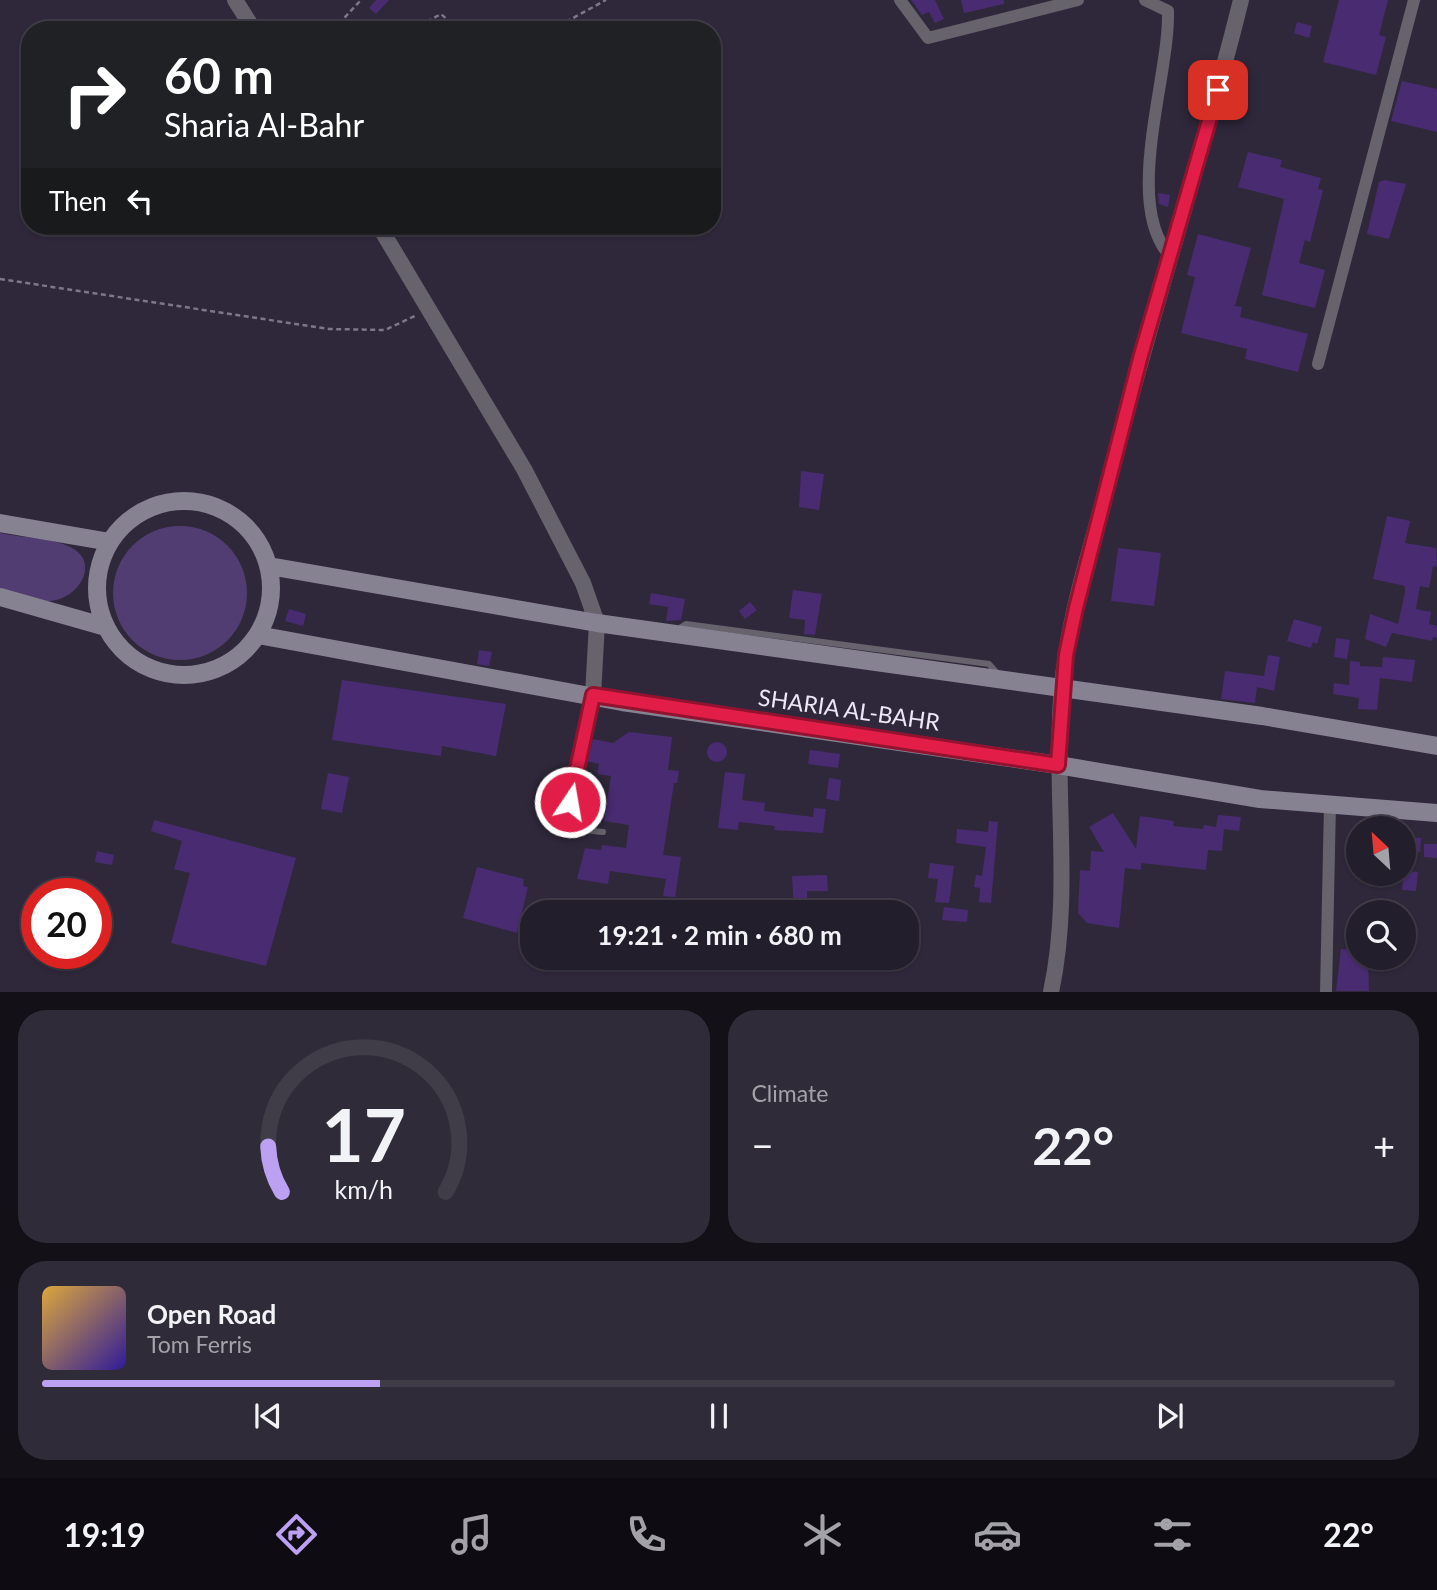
<!DOCTYPE html>
<meta charset="utf-8">
<style>
:root{--surface:#231e2c;--page:#2f2b38;--text:#f1f3f6;--muted:#a3a2a9;--line:#403c48;--accent:#bca0f2}
body{margin:0;font-family:Lato,sans-serif;background:var(--page);color:var(--text);height:100vh;display:flex;flex-direction:column;font-size:26px;white-space:nowrap}
*{box-sizing:border-box;margin:0}
p{font-size:23px;color:var(--muted)}
.icon{flex:none;width:38px;height:38px;fill:none;stroke:currentColor;stroke-width:2;stroke-linecap:round;stroke-linejoin:round}
.map{position:relative;height:992px;overflow:hidden}
.details{display:flex;flex-direction:column;gap:18px;padding:18px;background:#131018;flex:1}
.details>*{flex:none}
.hud{position:absolute;left:21px;top:21px;width:700px;height:214px;border-radius:28px;box-shadow:0 2px 5px #0004,0 0 0 2px var(--line);background:#202124;color:#fff;overflow:hidden}
.needle{width:46px;rotate:334deg}
.tools{position:absolute;left:1346px;top:816px;display:grid;gap:14px}
.tools a{display:grid;place-items:center;width:70px;height:70px;border-radius:50%;background:var(--surface);box-shadow:0 2px 5px #0004,0 0 0 2px var(--line);font-size:35px}
.speed{position:absolute;left:21px;top:878px;display:flex;gap:14px;font-size:35px;font-weight:700;text-align:center}
.speed>*{display:grid;place-content:center;width:91px;height:91px;border-radius:50%;background:var(--surface);box-shadow:0 2px 5px #0004,0 0 0 2px var(--line);line-height:1}
.speed .limit{border:10px solid #d22;background:#fff;color:#111}
.pin{position:absolute;display:grid;place-items:center;width:60px;height:60px;color:#fff;margin:-30px;border-radius:14px;box-shadow:0 4px 10px #0006}
.me{position:absolute;width:77px;margin:-38px;rotate:12deg;stroke-linejoin:round;filter:drop-shadow(0 0 5px #0008)}
.turn{display:flex;align-items:center;gap:24px;height:147px;padding:0 28px;font-size:32px}
.turn .icon{width:91px;height:91px;stroke-width:2.5}
.turn b{display:block;font-size:49px;line-height:60px}
.then{display:flex;align-items:center;height:66px;padding:0 28px;background:#0003;gap:14px;font-size:26px}
.big{font-size:52px;font-weight:700;line-height:1.1}
.details .tile{flex:1;display:flex;flex-direction:column;justify-content:center;gap:10px;min-width:0;padding:0 24px;border-radius:28px;background:var(--page)}
.details .dial{align-items:center;gap:0}
.dial svg{height:182px;overflow:visible;fill:none;stroke:var(--line);stroke-width:7;stroke-linecap:round;text-anchor:middle}
.dial text{fill:var(--text);stroke:none}
.song{display:flex;align-items:center;gap:21px}
.cover{width:84px;height:84px;border-radius:10px;background:linear-gradient(135deg,hsl(40 70% 55%),hsl(250 70% 35%))}
.played{height:7px;border-radius:4px;background:linear-gradient(90deg,var(--accent) 25%,var(--line) 25%)}
.keys{display:flex;justify-content:space-around;direction:ltr}
.heat{display:flex;justify-content:space-between;align-items:center;font-size:38px;direction:ltr}
.details .tiles{flex:1;display:grid;gap:18px;grid-template-columns:1fr 1fr}
.tile:last-child{grid-column:span 2}
.trip{position:absolute;left:520px;top:900px;width:399px;height:70px;border-radius:28px;background:var(--surface);box-shadow:0 2px 5px #0004,0 0 0 2px var(--line);font-weight:700;line-height:70px;text-align:center}
.tab-bar{display:flex;height:112px;justify-content:space-around;align-items:center;background:#0e0c12;color:var(--muted)}
.tab-bar .icon{width:49px;height:49px}
.tab-bar .selected{color:var(--accent)}
.tab-bar b{font-size:32px;color:var(--text)}
.map>svg:first-child{display:block}
.green{fill:#513d71}
.building{fill:#492b71}
.lines{fill:none;stroke-linecap:round;stroke-linejoin:round}
.path{stroke:#7d7787;stroke-width:2.5;stroke-dasharray:5 3.5;stroke-linecap:butt}
.service{stroke:#66636d;stroke-width:6}
.minor{stroke:#66636d;stroke-width:12}
.tertiary{stroke:#66636d;stroke-width:16}
.secondary{stroke:#878292;stroke-width:18}
.route-casing{stroke:#92132f;stroke-width:18}
.route{stroke:#e11d48;stroke-width:12}
.labels{text-anchor:middle;stroke-width:7;stroke-linejoin:round;paint-order:stroke}
.street-label{font-size:23px;fill:#ece8f5;stroke:#2f283b}
</style>
<div class="map">
<svg width="1437" height="992" viewBox="0 0 1437 992">
<rect width="100%" height="100%" fill="#2f283b"/>
<!-- green -->
<path class="green" d="M113 593a67 67 0 1 1 134 0a67 67 0 1 1-134 0Z
M0,533C22,538 50,537 70,547C102,562 78,601 48,601C33,601 15,593 0,590Z"/>
<!-- building -->
<path class="building" d="M376,0H389L376,14L369,8Z
M911,0H935L944,19L935,23L929,12L922,15Z
M961,0H1004V4L964,13Z
M1339,0H1388L1379,35L1386,37L1376,75L1323,62Z
M1297,22L1312,26L1309,38L1294,33Z
M1402,81L1437,89V132L1391,121Z
M1248,152L1282,160L1280,167L1321,178L1318,189L1323,190L1310,242L1305,240L1299,263L1325,270L1315,308L1262,295L1284,199L1238,187Z
M1384,180L1406,184L1389,239L1367,234L1379,182Z
M1158,193L1170,195L1168,207L1159,204Z
M1198,234L1251,248L1235,306L1242,307L1240,317L1308,334L1298,372L1245,359L1247,349L1181,333L1195,277L1187,275Z
M801,471L824,474L819,510L799,507Z
M1387,516L1410,521L1405,543L1436,548L1437,567L1433,566L1429,588L1420,586L1416,609L1431,612L1429,624L1437,626V638L1433,637L1432,641L1392,633L1386,647L1365,639L1370,614L1398,624L1405,592V586L1373,579Z
M1118,548L1161,553L1154,606L1111,601Z
M793,590L822,594L815,635L804,634L805,620L789,618Z
M651,593L685,599L681,620L666,621L668,607L649,604Z
M750,602L757,610L745,619L739,611Z
M289,609L306,614L303,626L285,621Z
M1294,619L1322,627L1317,644L1313,642L1311,648L1287,641Z
M1336,638L1350,640L1347,659L1334,657Z
M479,650L492,652L489,666L477,664Z
M1268,655L1280,657L1274,691L1257,687L1255,703L1221,699L1225,671L1264,676Z
M1383,657L1415,660L1412,682L1380,678L1377,710L1358,709L1359,698L1333,694L1334,683L1349,685L1350,661L1360,662V666L1382,667Z
M342,680L506,704L496,756L442,746L441,756L332,740Z
M629,732L672,737L668,770L679,771L677,783H674L663,855L681,857L675,897L663,896L666,879L610,871L608,884L577,879L585,848L601,850L602,845L626,848L629,825L604,821L611,776L597,774L599,764L587,761L593,739L613,743Z
M707 752a10 10 0 1 1 20 0a10 10 0 1 1-20 0Z
M810,750L840,754L838,768L808,764Z
M725,772L745,774L742,800L765,803L764,811L813,817L814,808L826,809L823,833L774,830L775,826L739,822L738,830L718,828Z
M328,773L349,777L342,813L321,809Z
M829,778L841,780L839,801L826,799Z
M1113,813L1136,849L1140,816L1174,821L1173,826L1203,829L1204,825L1216,827L1218,815L1241,817L1239,831L1224,829L1222,851L1208,850L1206,870L1141,863V870L1125,868L1119,928L1087,923L1078,913L1080,870L1090,871L1091,851L1104,852L1089,827Z
M154,820L296,858L266,966L171,943L190,873L174,869L182,841L151,831Z
M989,821L998,822L991,903L979,902L980,888L974,887L976,875L982,876L986,847L956,843L957,829L988,832Z
M1404,837L1421,838L1420,852L1404,851Z
M1424,844H1437V858L1424,857Z
M97,851L114,855L112,865L95,862Z
M930,863L954,866L949,903L935,902L938,879L928,878Z
M477,867L524,879L523,886L528,887L517,933L463,918Z
M1404,871L1418,872L1416,891L1402,890Z
M827,875L828,891H807V912H794L792,876Z
M944,907L968,910L967,922L942,920Z
M1341,949L1358,950V957H1368L1369,991H1336Z"/>
<g class="lines">
<!-- path -->
<path class="path" d="M333,30L361,0
M412,30L441,14L459,30
M551,30L606,0
M0,279L329,329L385,330L417,315"/>
<!-- service -->
<path class="service" d="M678,629L686,624L989,664L998,674
M592,697L565,828L603,832"/>
<!-- minor -->
<path class="minor" d="M900,0L928,38L1078,0
M1145,0L1168,11C1170,77 1121,207 1172,258
M1318,364L1414,0
M1326,992L1330,804"/>
<!-- tertiary -->
<path class="tertiary" d="M235,0L254,30
M379,226L524,469L583,583L597,623L593,695
M1051,992C1075,881 1048,766 1066,654C1075,595 1094,537 1109,479C1150,319 1201,161 1241,0"/>
<!-- secondary -->
<path class="secondary" d="M97 588a87 87 0 1 1 174 0a87 87 0 1 1-174 0Z
M0,523L110,542
M269,566L597,623L1262,716L1437,746
M0,597L106,627
M258,635L622,702L1058,765L1260,799L1437,813"/>
</g>
<g class="lines">
<defs>
<path id="route" d="M570,802L593,695L1058,765L1066,655L1076,608L1141,355L1218,90"/>
</defs>
<!-- route casing -->
<use href="#route" class="route-casing"/>
<!-- route -->
<use href="#route" class="route"/>
</g>
<g class="labels">
<!-- street labels -->
<g class="street-label">
<text transform="translate(849 710) rotate(8)" y="8">SHARIA AL-BAHR</text>
</g>
</g>
</svg>
<div class="tools">
<a><svg class="needle" viewBox="-14 -14 28 28"><path d="M0-13l5 13h-10z" fill="#e53935"/><path d="M0 13l5-13h-10z" fill="#a3a2a9"/></svg></a>
<a><svg class="icon" aria-label="search" viewBox="0 0 24 24"><circle cx="10" cy="10" r="6"/><path d="M15 15l6 6"/></svg></a>
</div>
<div class="speed"><div class="limit">20</div></div>
<div class="pin" style="left:1218px;top:90px;background:#d93025"><svg class="icon" aria-label="arrive" viewBox="0 0 24 24"><path d="M6 21V4h12l-3 4 3 4H6"/></svg></div>
<svg class="me" style="left:570px;top:802px" viewBox="-20 -20 40 40"><circle r="17" fill="#e11d48" stroke="#fff" stroke-width="3"/><path d="M0-11L8 9 0 5-8 9z" fill="#fff"/></svg>
<div class="trip">19:21 · 2 min · 680 m</div>
<div class="hud">
<div class="turn"><svg class="icon" aria-label="right" viewBox="0 0 24 24"><path d="M7 20v-9h11M14 6l5 5-5 5"/></svg><div><b>60 m</b>Sharia Al-Bahr</div></div>
<div class="then">Then<svg class="icon" aria-label="left" viewBox="0 0 24 24"><path d="M17 20v-9H6M10 6l-5 5 5 5"/></svg></div>
</div>
</div>
<section class="details">
<div class="tiles">
<div class="tile dial"><svg viewBox="0 0 100 80">
<path d="M14 69A42 42 0 1 1 86 69"/>
<path d="M14 69A42 42 0 0 1 8 49" stroke="#bca0f2"/>
<text x="50" y="56" font-size="32" font-weight="700">17</text>
<text x="50" y="72" font-size="11">km/h</text>
</svg></div>
<div class="tile"><p>Climate</p>
<div class="heat"><a>−</a><b class="big">22°</b><a>+</a></div>
</div>
<div class="tile">
<div class="song"><i class="cover"></i><div><b>Open Road</b><p>Tom Ferris</p></div></div>
<div class="played"></div>
<div class="keys"><svg class="icon" aria-label="previous" viewBox="0 0 24 24"><path d="M18 5L8 12l10 7zM5 5v14"/></svg><svg class="icon" aria-label="pause" viewBox="0 0 24 24"><path d="M8 5v14M16 5v14"/></svg><svg class="icon" aria-label="next" viewBox="0 0 24 24"><path d="M6 5l10 7-10 7zM19 5v14"/></svg></div>
</div>
</div>
</section>
<nav class="tab-bar">
<b>19:19</b>
<svg class="icon selected" aria-label="directions" viewBox="0 0 24 24"><path d="M12 3l9 9-9 9-9-9zM9 14v-3h6M13 9l2 2-2 2"/></svg>
<svg class="icon" aria-label="music" viewBox="0 0 24 24"><path d="M9 18V5l10-2v13"/><circle cx="6" cy="18" r="3"/><circle cx="16" cy="16" r="3"/></svg>
<svg class="icon" aria-label="phone" viewBox="0 0 24 24"><path d="M5 4h4l2 5-3 2q2 4 5 5l2-3 5 2v4C11 20 4 13 5 4z"/></svg>
<svg class="icon" aria-label="climate" viewBox="0 0 24 24"><path d="M12 3v18M4 7l16 10M4 17L20 7"/></svg>
<svg class="icon" aria-label="car" viewBox="0 0 24 24"><path d="M5 17H2v-5l4-1 3-4h7l3 4 3 1v5h-3M9 17h6M6 11h13"/><circle cx="7" cy="17" r="2"/><circle cx="17" cy="17" r="2"/></svg>
<svg class="icon" aria-label="filters" viewBox="0 0 24 24"><path d="M4 7h16M4 17h16"/><circle cx="9" cy="7" r="2"/><circle cx="15" cy="17" r="2"/></svg>
<b>22°</b>
</nav>
